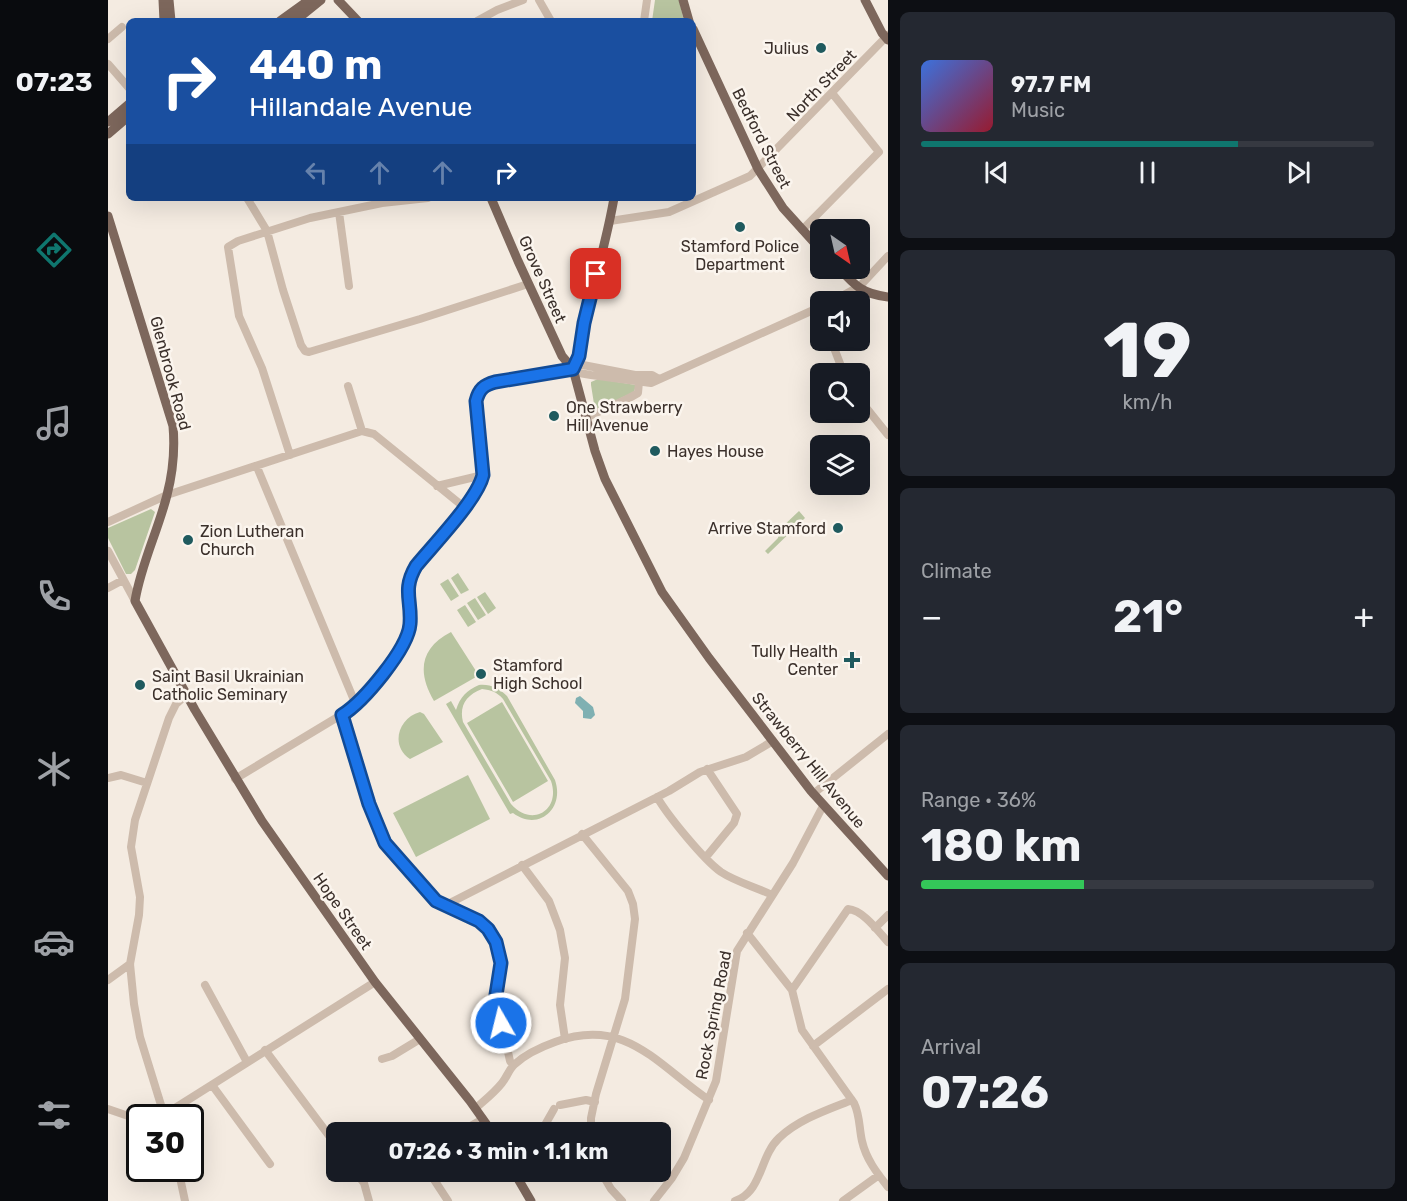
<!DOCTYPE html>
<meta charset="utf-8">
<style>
:root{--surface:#171b24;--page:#242831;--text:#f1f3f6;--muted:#9ea1a6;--line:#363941;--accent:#0f766e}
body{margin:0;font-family:Rubik,sans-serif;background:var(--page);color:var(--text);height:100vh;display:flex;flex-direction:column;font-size:22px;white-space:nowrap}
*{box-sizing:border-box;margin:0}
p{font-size:20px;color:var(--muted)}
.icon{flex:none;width:33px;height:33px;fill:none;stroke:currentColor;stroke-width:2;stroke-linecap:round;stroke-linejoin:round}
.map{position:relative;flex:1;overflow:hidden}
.sheet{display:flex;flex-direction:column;gap:12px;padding:12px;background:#0d0f14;width:519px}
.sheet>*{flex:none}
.hud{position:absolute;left:18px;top:18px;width:570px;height:183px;border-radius:9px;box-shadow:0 6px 24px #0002;background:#1a4fa0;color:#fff;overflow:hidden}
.needle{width:39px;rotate:146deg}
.buttons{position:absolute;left:702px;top:219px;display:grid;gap:12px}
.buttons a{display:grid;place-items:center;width:60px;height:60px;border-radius:9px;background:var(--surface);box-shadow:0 6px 24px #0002;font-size:30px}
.speed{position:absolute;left:18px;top:1104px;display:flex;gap:12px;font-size:30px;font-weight:700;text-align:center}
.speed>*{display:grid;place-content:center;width:78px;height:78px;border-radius:50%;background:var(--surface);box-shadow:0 6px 24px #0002;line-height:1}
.speed .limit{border:3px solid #111;border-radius:9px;background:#fff;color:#111}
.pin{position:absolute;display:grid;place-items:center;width:51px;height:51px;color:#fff;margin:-26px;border-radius:12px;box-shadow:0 3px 9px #0006}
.me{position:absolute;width:66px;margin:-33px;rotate:352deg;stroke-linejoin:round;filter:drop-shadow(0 0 4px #0008)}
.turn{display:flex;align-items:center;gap:21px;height:126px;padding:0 24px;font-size:27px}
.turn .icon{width:78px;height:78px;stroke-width:2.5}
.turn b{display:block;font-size:42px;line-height:51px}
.lanes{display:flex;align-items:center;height:57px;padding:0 24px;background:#0003;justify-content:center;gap:30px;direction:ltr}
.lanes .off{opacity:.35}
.big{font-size:45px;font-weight:700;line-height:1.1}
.sheet .widget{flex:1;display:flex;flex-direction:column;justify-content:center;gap:9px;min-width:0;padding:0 21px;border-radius:9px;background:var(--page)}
.sheet .dial{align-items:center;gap:0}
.dial b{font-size:78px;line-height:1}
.song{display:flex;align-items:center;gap:18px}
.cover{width:72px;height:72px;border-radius:9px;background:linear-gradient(135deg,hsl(220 70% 55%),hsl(350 70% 35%))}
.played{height:6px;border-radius:3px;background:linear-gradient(90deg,var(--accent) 70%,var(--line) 70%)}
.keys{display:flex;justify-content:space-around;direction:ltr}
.heat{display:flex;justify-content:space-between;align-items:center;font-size:33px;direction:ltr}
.charge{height:9px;border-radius:4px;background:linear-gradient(90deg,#34c759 36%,var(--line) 0)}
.trip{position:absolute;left:218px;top:1122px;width:345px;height:60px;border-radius:9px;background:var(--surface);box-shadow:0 6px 24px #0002;font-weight:700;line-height:60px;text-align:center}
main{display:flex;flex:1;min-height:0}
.tabs{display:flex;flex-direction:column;width:108px;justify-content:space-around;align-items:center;background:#090b0e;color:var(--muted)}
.tabs .icon{width:42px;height:42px}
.tabs .selected{color:var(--accent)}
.tabs b{font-size:27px;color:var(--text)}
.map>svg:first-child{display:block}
.green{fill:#b8c4a0;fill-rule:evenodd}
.water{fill:#7fb0b2}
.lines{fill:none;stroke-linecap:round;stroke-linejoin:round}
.minor{stroke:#cdbbac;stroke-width:8}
.major{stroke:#7d675c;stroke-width:9}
.route-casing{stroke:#114b97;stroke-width:15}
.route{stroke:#1a73e8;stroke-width:10}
.poi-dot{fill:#1f5a5e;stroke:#fbf5ee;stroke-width:2}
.labels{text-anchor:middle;stroke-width:5;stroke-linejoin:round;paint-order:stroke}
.poi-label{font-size:16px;fill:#3b302b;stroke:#fbf5ee;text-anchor:start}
.street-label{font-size:16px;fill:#3b302b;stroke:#fbf5ee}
</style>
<main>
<nav class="tabs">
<b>07:23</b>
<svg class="icon selected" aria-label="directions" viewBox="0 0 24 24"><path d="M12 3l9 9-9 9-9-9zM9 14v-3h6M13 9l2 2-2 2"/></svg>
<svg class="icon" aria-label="music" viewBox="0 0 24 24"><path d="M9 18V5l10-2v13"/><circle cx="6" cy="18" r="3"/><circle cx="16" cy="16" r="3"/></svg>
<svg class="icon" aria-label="phone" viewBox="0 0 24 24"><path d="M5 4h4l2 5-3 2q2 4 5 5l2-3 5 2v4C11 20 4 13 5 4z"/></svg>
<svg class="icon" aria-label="climate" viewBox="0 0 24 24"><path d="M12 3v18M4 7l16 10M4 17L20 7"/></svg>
<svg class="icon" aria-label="car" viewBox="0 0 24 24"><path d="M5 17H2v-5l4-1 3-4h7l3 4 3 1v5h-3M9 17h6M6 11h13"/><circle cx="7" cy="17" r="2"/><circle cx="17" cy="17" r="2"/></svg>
<svg class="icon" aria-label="filters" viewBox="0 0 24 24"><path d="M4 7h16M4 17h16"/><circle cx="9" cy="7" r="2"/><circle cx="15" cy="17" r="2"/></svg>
</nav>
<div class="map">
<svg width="780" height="1201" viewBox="0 0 780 1201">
<rect width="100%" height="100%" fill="#f4ebe1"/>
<!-- green -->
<path class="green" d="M547,0H571L576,21H544Z
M490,379L528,385L526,392L487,410L483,385V382Z
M43,509L47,512L27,570L23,574H18L0,538V528Z
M691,511L697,518L660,554L657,551L670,538L672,529Z
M350,573L361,590L353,594L343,578Z
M340,579L351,596L343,601L332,584Z
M377,592L388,608L380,614L369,597Z
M367,598L378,615L370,620L359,603Z
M357,605L368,622L360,627L349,610Z
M343,632L368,671V677L326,701C309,672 312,648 343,632Z
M371,685C383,684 390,688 399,696L447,780C457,809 430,832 405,813L402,814L338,704L343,701L348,710C352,697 359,690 371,685ZM374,689C383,690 389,692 395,699L443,781C453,810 424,828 403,804L355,722C351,706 358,695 374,689Z
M394,702L440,781L405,802L359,723Z
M312,712L316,714L335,742L302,759C282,746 290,718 312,712Z
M360,775L382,819L308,857L285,813Z"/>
<!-- water -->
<path class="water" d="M472,696L485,707L487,715L483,719L475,718V711L467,703L468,698Z"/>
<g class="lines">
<!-- minor -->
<path class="minor" d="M431,0L443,21
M369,21L389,10L415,0
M536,21L539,0
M0,39L14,27
M0,64L21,88
M139,198L159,231L175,290L193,345L197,351L201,352L312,319L420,284
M231,212L241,286
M502,221L561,212L642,176L780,35
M694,230L771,152L724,93
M723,302L752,286L780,256
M723,340L736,374
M465,369L471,373L483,375L543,383L712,307
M240,386L254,431
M752,400L780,435
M478,418C495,409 514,403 530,393L531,382
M182,455L154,368L131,316L120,247L130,241L202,218L274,203L320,198
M149,467L248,705
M329,486L375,475
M0,522L59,495L254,431L266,434L356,507
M0,551L27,601
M0,588L15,580
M234,715L261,804L277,843L328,901L371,921L380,929L388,942L393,963L389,1002L402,1061L405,1065
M0,778L13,775L39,783
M127,779L243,709L254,698L290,655L298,641L302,625L300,585L308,566C326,544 369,501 375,475L368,401L373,388L388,382L413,379L475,365L527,375H544L551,379
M705,794L780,734
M549,797C560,816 596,860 613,872C628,882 648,887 664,895
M474,834L520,891L525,904L527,919L517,999L488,1094L483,1118V1132
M598,857L626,823L629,814L599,769
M414,865L441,901L452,930L457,958L452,1005L457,1039
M336,906L561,791L592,772L638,757L665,741
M767,928L780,915
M639,933L684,990L694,1030L746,1103C752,1115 751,1128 754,1141C758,1159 769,1173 780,1187
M0,980L22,964
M97,985L139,1062
M684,990L740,909C755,910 770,931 780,942
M705,1046L780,989
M157,1050L228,1145
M274,1059L284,1056L312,1039
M104,1085L162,1164
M452,1105L478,1100L487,1102
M368,1108C377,1100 387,1092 394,1083C399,1077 401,1069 407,1064C418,1054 433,1047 447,1042C518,1016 549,1065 601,1100
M0,1109L32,1120
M56,1115L267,982
M57,1118L32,1037L26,1004L22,964L31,915L32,897L23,847L27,820L61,718L68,704L78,695
M352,1132L375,1119
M433,1132L446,1109
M70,1168L77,1201
M247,1172L256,1183L261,1201
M321,1172L340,1201
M493,1172L503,1189L514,1201
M251,1177L260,1172
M546,1201L564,1178L576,1158L608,1081L629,951L685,863L715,806
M627,1201C655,1191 651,1157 671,1138C691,1119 719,1110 744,1100
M735,1201L771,1175"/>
<!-- major -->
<path class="major" d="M55,0L56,21
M61,0L63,21
M230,0L250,21
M575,0L581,21
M757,0L774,33L780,40
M172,21L201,0
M187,21L213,0
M585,29L650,169L675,208L712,249
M0,122L21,104
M0,134L21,116
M383,198L410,261L454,356L465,369L487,451L497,479L554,592L601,658L703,791L780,876
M0,216L65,426C67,449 65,472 59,495C50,531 33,564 27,601L87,710L154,821L267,982L362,1101L384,1132
M731,268C747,286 755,294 780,297
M465,369C473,353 473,337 477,319C487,279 499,239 506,198
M406,1172L423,1201"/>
</g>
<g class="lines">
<defs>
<path id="route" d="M393,1023L388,995L393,963L388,942L380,929L371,921L328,901L277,843L261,804L234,715C255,702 300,649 302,624C304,600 294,590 308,566C326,544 369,500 375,475L368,401C371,389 376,385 387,382L465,369L471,356L476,323L488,274"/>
</defs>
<!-- route casing -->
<use href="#route" class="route-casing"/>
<!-- route -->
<use href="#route" class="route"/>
</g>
<!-- markers -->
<g class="poi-dot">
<circle cx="713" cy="48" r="6"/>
<circle cx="632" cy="227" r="6"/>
<circle cx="446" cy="416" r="6"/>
<circle cx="547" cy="451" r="6"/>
<circle cx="730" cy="528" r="6"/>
<circle cx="80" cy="540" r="6"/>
<path d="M741 651h6v6h6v6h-6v6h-6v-6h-6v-6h6z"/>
<circle cx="373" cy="674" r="6"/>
<circle cx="32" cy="685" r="6"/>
</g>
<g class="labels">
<!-- poi labels -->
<g class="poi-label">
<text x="701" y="54" text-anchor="end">Julius</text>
<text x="632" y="252" text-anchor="middle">Stamford Police<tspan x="632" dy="18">Department</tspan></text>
<text x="458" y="413">One Strawberry<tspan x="458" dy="18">Hill Avenue</tspan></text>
<text x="559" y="457">Hayes House</text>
<text x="718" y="534" text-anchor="end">Arrive Stamford</text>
<text x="92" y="537">Zion Lutheran<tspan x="92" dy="18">Church</tspan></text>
<text x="730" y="657" text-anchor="end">Tully Health<tspan x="730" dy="18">Center</tspan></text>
<text x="385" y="671">Stamford<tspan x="385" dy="18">High School</tspan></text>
<text x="44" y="682">Saint Basil Ukrainian<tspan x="44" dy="18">Catholic Seminary</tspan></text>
</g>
<!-- street labels -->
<g class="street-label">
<text transform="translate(713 85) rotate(-46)" y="6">North Street</text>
<text transform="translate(654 138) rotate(63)" y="6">Bedford Street</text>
<text transform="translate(435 279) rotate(66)" y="6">Grove Street</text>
<text transform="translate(63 373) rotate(75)" y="6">Glenbrook Road</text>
<text transform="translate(701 760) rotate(51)" y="6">Strawberry Hill Avenue</text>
<text transform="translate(235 911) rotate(55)" y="6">Hope Street</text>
<text transform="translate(605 1015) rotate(-79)" y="6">Rock Spring Road</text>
</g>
</g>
</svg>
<div class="buttons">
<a><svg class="needle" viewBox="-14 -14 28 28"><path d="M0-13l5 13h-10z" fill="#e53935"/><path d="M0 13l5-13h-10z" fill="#9ea1a6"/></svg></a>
<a><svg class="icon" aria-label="sound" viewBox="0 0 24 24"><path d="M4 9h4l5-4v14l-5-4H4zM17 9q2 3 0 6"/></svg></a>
<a><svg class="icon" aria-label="search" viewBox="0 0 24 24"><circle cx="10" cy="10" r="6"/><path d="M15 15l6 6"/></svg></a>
<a><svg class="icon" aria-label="layers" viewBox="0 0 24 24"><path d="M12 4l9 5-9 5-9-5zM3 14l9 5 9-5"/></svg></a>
</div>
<div class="speed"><div class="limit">30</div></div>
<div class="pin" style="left:488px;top:274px;background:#d93025"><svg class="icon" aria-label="arrive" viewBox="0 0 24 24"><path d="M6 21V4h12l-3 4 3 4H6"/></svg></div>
<svg class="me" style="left:393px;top:1023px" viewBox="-20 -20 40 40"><circle r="17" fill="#1a73e8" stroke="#fff" stroke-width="3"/><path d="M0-11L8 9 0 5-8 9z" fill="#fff"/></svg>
<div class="trip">07:26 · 3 min · 1.1 km</div>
<div class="hud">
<div class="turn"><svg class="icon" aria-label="right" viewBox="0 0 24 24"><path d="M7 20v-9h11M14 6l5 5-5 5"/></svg><div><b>440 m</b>Hillandale Avenue</div></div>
<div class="lanes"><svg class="icon off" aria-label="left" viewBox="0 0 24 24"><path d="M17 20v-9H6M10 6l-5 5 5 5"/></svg><svg class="icon off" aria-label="ahead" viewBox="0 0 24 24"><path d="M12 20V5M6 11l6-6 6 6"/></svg><svg class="icon off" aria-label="ahead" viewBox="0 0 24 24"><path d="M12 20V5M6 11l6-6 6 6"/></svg><svg class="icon" aria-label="right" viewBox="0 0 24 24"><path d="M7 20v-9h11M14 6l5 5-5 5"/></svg></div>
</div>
</div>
<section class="sheet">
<div class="widget">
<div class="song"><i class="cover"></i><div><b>97.7 FM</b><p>Music</p></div></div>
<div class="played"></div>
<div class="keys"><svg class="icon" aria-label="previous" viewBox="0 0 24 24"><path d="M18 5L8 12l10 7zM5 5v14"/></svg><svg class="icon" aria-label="pause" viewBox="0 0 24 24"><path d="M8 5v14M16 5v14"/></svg><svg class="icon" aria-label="next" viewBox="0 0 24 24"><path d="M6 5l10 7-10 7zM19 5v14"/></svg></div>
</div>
<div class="widget dial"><b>19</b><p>km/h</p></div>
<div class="widget"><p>Climate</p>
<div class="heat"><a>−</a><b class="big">21°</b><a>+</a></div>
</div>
<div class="widget"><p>Range · 36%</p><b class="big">180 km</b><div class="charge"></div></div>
<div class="widget"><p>Arrival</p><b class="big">07:26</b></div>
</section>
</main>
